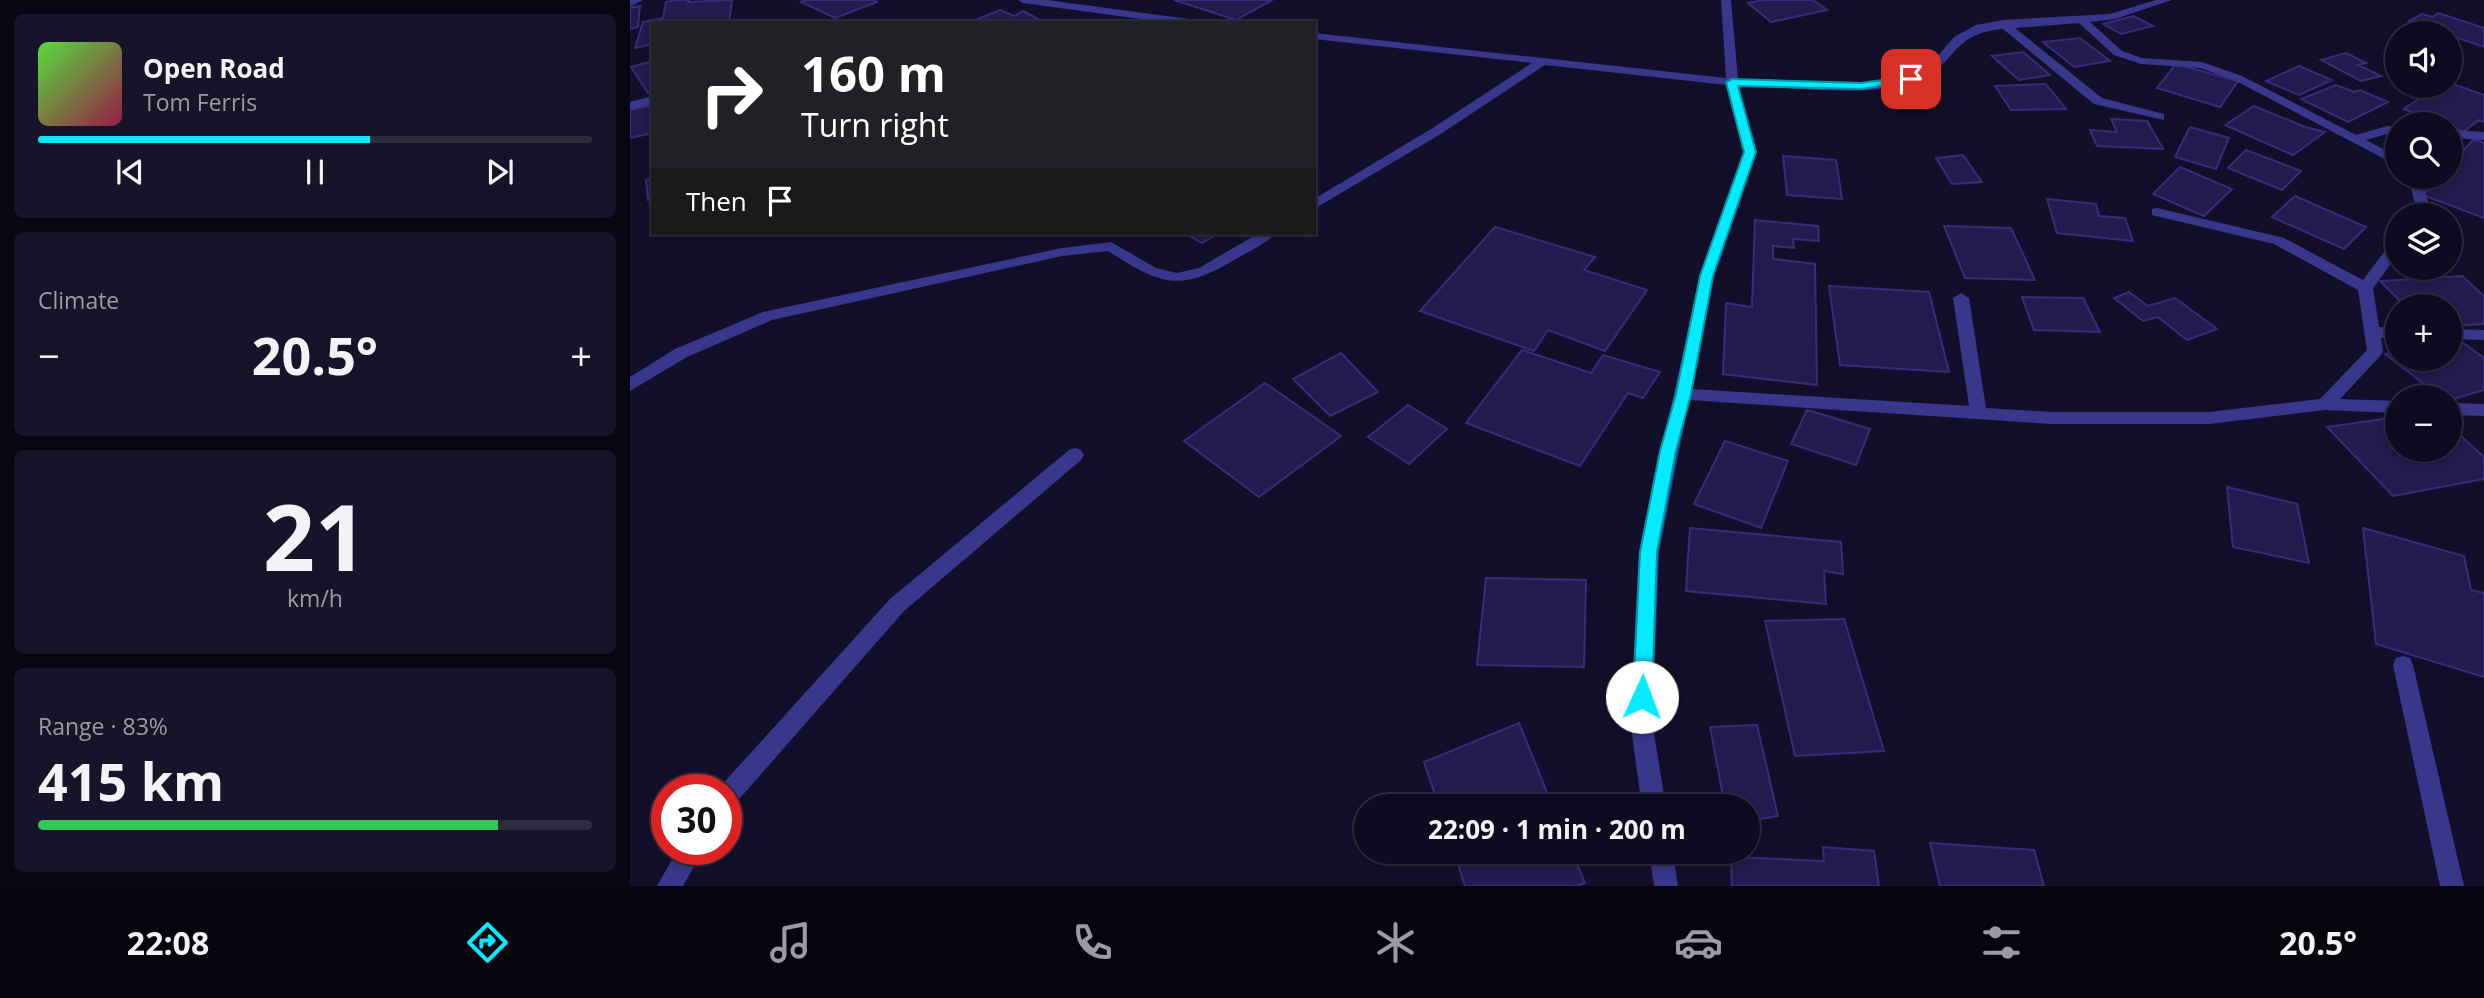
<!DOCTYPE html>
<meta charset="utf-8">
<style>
:root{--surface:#0e0b20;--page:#171429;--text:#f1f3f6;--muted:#9b9ba5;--line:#2e2b3e;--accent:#05eaff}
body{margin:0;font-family:"Open Sans",sans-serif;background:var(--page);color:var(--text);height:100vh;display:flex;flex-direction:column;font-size:26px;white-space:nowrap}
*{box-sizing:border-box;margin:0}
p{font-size:23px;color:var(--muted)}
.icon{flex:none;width:38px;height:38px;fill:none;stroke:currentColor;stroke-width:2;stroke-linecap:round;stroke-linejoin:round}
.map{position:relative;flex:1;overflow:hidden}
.side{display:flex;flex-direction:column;gap:14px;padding:14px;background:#080612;width:630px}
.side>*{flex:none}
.hud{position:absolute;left:21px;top:21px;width:665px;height:214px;border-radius:0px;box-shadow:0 4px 10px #0003,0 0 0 2px var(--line);background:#202124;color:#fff;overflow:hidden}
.fabs{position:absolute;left:1755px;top:21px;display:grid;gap:14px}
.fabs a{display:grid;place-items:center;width:77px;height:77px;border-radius:50%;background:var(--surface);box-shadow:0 4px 10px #0003,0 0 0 2px var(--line);font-size:35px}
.speed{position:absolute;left:21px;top:774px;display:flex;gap:14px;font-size:35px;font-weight:700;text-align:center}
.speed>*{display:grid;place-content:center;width:91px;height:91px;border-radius:50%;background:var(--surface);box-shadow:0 4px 10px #0003,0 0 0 2px var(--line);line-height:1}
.speed .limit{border:10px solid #d22;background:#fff;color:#111}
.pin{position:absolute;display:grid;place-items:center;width:60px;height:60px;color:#fff;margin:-30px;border-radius:14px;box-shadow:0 4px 10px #0006}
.me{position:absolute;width:77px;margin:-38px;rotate:2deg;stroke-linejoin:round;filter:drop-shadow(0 0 5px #0008)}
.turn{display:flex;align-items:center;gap:24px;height:147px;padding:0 35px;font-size:32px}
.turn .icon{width:91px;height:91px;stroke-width:2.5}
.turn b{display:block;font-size:49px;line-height:60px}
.then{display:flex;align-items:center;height:66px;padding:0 35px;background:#0003;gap:14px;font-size:26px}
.big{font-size:52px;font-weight:700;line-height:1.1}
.side .widget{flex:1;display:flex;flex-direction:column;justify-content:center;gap:10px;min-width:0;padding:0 24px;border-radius:10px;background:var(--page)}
.side .dial{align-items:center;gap:0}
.dial b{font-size:91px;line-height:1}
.song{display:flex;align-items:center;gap:21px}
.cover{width:84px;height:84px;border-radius:10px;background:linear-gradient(135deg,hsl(110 70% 55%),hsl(340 70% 35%))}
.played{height:7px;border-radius:4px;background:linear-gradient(90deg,var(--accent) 60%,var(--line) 60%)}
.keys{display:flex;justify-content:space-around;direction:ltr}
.heat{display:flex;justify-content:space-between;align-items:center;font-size:38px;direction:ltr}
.charge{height:10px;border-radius:5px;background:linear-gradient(90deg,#34c759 83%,var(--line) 0)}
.trip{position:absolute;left:724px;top:794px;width:406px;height:70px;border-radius:35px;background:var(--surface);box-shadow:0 4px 10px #0003,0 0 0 2px var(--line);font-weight:700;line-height:70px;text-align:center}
.tabs{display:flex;height:112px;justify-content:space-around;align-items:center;background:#06040d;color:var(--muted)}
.tabs .icon{width:49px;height:49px}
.tabs .on{color:var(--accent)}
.tabs b{font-size:32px;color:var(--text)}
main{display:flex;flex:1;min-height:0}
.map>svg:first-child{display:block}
.building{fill:#231a4d;stroke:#392b7a;stroke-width:2}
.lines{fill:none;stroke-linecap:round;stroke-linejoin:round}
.minor{fill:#39378c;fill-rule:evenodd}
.route{fill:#05eaff;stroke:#0398a6;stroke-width:2}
</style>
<main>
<section class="side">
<div class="widget">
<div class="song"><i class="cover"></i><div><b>Open Road</b><p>Tom Ferris</p></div></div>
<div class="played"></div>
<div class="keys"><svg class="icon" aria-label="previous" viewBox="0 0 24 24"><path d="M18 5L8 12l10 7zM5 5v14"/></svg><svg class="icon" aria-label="pause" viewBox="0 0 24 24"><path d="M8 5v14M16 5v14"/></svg><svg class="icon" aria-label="next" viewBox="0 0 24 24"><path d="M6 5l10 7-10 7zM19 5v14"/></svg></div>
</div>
<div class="widget"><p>Climate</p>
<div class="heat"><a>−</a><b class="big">20.5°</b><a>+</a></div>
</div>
<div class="widget dial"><b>21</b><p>km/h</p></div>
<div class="widget"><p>Range · 83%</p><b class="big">415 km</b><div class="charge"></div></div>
</section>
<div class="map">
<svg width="1854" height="886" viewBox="0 0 1854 886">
<rect width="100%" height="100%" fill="#130f2b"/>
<!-- building -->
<path class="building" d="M46,0H59L58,2L102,0L99,23H23V44L5,48L13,22L33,18L36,2Z
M176,0H244L247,2L205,18L171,2Z
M544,0H642L606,20Z
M1133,0H1183L1197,10L1141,22L1118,3Z
M10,6L8,27L0,29V8Z
M370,10L384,16L393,11L412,21L338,23Z
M1808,13L1854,28V47L1779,21L1792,14L1803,17Z
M1503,16L1523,26L1491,34L1473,24Z
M1793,28L1803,33L1766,31Z
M1450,38L1480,61L1444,67L1413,42Z
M1393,52L1420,75L1389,80L1362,56Z
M1716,53L1736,63L1728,65L1751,76L1731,81L1691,60Z
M23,61V92L18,93L1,67Z
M1546,64L1608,81L1590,107L1527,88Z
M1669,66L1702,80L1669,95L1636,81Z
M1820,83L1854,95V122L1849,120L1833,132L1774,109L1807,86H1820Z
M1416,84L1436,109L1381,110L1365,86Z
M1706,85L1724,92L1730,90L1758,102L1718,122L1671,99Z
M23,105V133L0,138V110Z
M1624,106L1675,127L1695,132L1663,155L1595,125Z
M1481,119L1517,121L1533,149L1467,146L1460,130L1487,132Z
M1560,127L1599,138L1586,169L1545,157Z
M1844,139L1854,143V218L1793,195L1809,177H1820V165Z
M1616,150L1671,171L1652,190L1598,168Z
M1333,155L1352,182L1322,184L1306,158Z
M1153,156L1206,160L1212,199L1157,195Z
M1550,167L1602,189L1574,216L1523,194Z
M23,178V199L18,200L16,180Z
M1665,196L1736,227L1714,249L1642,217Z
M1417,199L1466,204L1469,216L1495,218L1503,241L1427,233Z
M1125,220L1188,226L1189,241L1163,239L1164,248L1143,246V259L1185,264L1187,385L1093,374L1096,303L1122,307Z
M1314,226L1381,228L1405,280L1335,278Z
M865,227L965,257L954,270L1017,290L975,351L918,330L904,351L790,311Z
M554,233H589L572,243Z
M1832,276L1854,296V324L1820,326V306H1775L1750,281Z
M1199,286L1299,292L1319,372L1210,365Z
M1499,292L1518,306L1545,298L1587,329L1557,340L1528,317L1513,321L1484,298Z
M1392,297L1453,298L1470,332L1404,330Z
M1825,337L1854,358V390L1820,400V397H1811L1755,354L1768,351V359H1820V339Z
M892,350L961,373L973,355L1030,372L1013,398L998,393L950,466L836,423Z
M711,353L748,392L700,416L663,379Z
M635,383L711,436L629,497L554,441Z
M778,405L817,429L779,464L738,437Z
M1177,410L1240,429L1226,465L1161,444Z
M1768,417V450H1820V426L1854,457V479L1763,496L1697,427Z
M1095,441L1158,461L1131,528L1064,504Z
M1597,487L1667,504L1679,563L1603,547Z
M1060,528L1211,542L1213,574L1194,571L1196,604L1056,591Z
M1733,528L1834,556L1841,590L1854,593V677L1746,644Z
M856,578L956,580L954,667L847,665Z
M1214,619L1254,751L1165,756L1135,621Z
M889,723L923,807H809L794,762Z
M1127,725L1148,816L1118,821V807H1095L1080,727Z
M1300,843L1404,850L1414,886H1310Z
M1193,847L1244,851L1249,886H1102L1101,857L1194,861Z
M824,852H942L955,883L947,886H835Z"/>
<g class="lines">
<!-- minor -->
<path class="minor" d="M0,0H13L0,7Z
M388,0H417L566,20L571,23H540L393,3Z
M1091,0H1101L1108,79L1231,82L1278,76L1298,67L1324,37L1346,25L1373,20L1480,14L1526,0H1542L1485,19L1460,22L1492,51L1512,58L1572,62L1612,76L1726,135L1757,126L1768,127V135L1757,134L1736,140L1768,157V166L1604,80L1570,68L1511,64L1484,55L1449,23L1385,28L1472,98L1534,114V120L1464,104L1373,29C1319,33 1327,67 1285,82C1238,98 1159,87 1109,86L1126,152L1084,276L1062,389L1339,406L1323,298L1331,293L1339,298L1356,408L1422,412H1579L1690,399L1737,350L1728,290L1644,244L1522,215V209L1527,208L1654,238L1733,280L1763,240L1768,239V254L1743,288L1749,327L1768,328V338H1751L1753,351L1751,355L1710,399L1768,401V413L1695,410L1579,424H1422L1059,400L1029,552L1022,721L1036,807H1012L1000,721L1009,552L1070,276L1114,152L1097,85L915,65L809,135L684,209V199L801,129L902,63L684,39V33L1096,78Z
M23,96V104L0,110V102Z
M1820,130L1854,132V140L1820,138Z
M1778,177H1791L1802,215H1788Z
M629,233H646C636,244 619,251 606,259C549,293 531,285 478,251L432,256L142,320L57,357L0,391V377L45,349L133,312L432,248L481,242L526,268L547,273L569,268Z
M1820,329L1854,330V340L1820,339Z
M1820,403L1854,404V416L1820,415Z
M445,448L451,450L454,455L451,460L274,611L104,805L96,808V789H88L260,599L439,450Z
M1773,656L1780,658L1783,665L1834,886H1810L1763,665L1766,658Z
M48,849H74L53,886H27Z
M1019,852H1043L1048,886H1024Z"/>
</g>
<!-- route -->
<path class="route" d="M1281,76L1287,79L1285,81L1231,89L1108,86L1126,152L1083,276L1061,394L1046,451L1027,552L1022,697L1019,703L1012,706L1005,703L1003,697L1010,552L1030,451L1046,394L1070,276L1114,152L1096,82L1102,79L1231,83Z"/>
</svg>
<div class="fabs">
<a><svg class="icon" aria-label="sound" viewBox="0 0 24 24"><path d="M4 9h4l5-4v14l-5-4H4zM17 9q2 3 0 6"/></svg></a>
<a><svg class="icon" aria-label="search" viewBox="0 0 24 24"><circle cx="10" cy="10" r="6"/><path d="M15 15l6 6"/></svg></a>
<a><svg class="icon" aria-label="layers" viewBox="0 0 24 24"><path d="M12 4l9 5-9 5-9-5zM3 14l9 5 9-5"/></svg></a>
<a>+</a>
<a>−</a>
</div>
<div class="speed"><div class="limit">30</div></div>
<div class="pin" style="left:1281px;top:79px;background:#d93025"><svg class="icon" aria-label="arrive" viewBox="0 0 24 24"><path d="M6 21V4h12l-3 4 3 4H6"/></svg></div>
<svg class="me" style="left:1012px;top:697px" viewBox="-20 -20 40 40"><circle r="19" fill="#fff"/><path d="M0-13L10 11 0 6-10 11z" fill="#05eaff"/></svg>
<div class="trip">22:09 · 1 min · 200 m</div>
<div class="hud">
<div class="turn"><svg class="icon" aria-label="right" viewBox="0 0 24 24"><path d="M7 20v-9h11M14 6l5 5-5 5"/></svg><div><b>160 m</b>Turn right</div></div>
<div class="then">Then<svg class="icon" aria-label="arrive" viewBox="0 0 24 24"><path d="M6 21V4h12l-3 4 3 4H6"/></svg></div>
</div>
</div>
</main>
<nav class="tabs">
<b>22:08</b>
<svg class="icon on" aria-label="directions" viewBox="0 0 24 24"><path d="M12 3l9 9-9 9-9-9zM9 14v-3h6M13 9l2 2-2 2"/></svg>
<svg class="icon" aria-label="music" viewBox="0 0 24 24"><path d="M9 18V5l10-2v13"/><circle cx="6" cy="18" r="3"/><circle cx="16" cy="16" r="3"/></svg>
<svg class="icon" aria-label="phone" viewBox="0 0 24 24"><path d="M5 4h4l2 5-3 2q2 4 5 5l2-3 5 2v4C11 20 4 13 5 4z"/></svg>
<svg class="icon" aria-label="climate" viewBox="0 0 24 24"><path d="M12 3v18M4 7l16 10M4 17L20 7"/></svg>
<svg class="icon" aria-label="car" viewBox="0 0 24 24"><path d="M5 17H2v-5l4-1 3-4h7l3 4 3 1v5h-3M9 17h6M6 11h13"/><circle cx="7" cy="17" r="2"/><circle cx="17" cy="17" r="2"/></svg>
<svg class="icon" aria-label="filters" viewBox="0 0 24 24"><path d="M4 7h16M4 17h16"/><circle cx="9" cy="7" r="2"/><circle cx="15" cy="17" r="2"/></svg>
<b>20.5°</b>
</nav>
